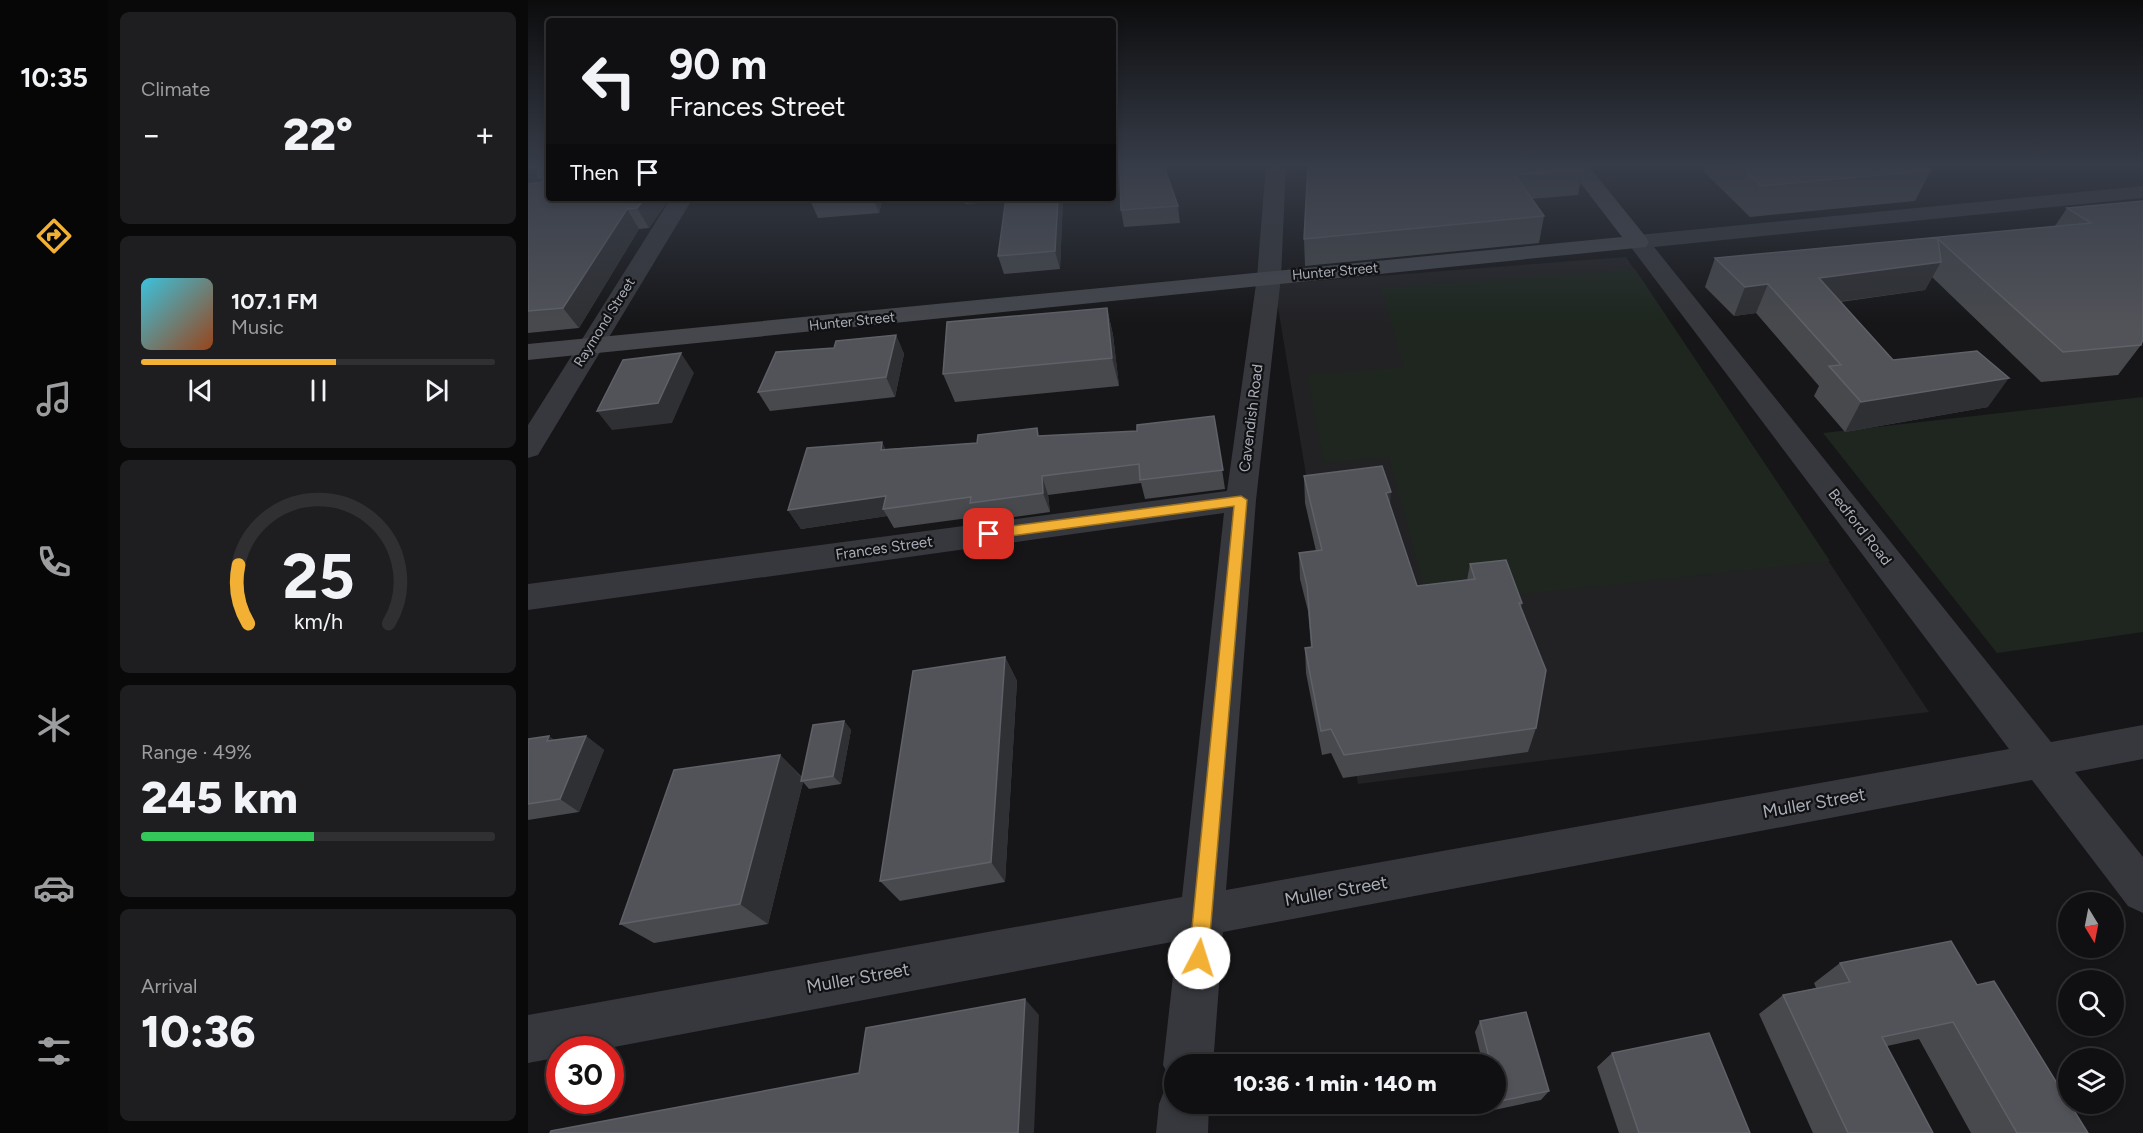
<!DOCTYPE html>
<meta charset="utf-8">
<style>
:root{--surface:#101012;--page:#1e1e20;--text:#f1f3f6;--muted:#9c9d9f;--line:#303032;--accent:#f2b134}
body{margin:0;font-family:Figtree,sans-serif;background:var(--page);color:var(--text);height:100vh;display:flex;flex-direction:column;font-size:22px;white-space:nowrap}
*{box-sizing:border-box;margin:0}
p{font-size:20px;color:var(--muted)}
.icon{flex:none;width:33px;height:33px;fill:none;stroke:currentColor;stroke-width:2;stroke-linecap:round;stroke-linejoin:round}
.map{position:relative;flex:1;overflow:hidden}
.panel{display:flex;flex-direction:column;gap:12px;padding:12px;background:#09090a;width:420px}
.panel>*{flex:none}
.banner{position:absolute;left:18px;top:18px;width:570px;height:183px;border-radius:6px;box-shadow:0 3px 9px #0003,0 0 0 2px var(--line);background:#101012;color:var(--text);overflow:hidden}
.needle{width:39px;rotate:170deg}
.fabs{position:absolute;left:1530px;top:892px;display:grid;gap:12px}
.fabs a{display:grid;place-items:center;width:66px;height:66px;border-radius:50%;background:var(--surface);box-shadow:0 3px 9px #0003,0 0 0 2px var(--line);font-size:30px}
.speed{position:absolute;left:18px;top:1036px;display:flex;gap:12px;font-size:30px;font-weight:700;text-align:center}
.speed>*{display:grid;place-content:center;width:78px;height:78px;border-radius:50%;background:var(--surface);box-shadow:0 3px 9px #0003,0 0 0 2px var(--line);line-height:1}
.speed .limit{border:9px solid #d22;background:#fff;color:#111}
.pin{position:absolute;display:grid;place-items:center;width:51px;height:51px;color:#fff;margin:-26px;border-radius:12px;box-shadow:0 3px 9px #0006}
.me{position:absolute;width:66px;margin:-33px;rotate:5deg;stroke-linejoin:round;filter:drop-shadow(0 0 4px #0008)}
.turn{display:flex;align-items:center;gap:21px;height:126px;padding:0 24px;font-size:27px}
.turn .icon{width:78px;height:78px;stroke-width:2.5}
.turn b{display:block;font-size:42px;line-height:51px}
.then{display:flex;align-items:center;height:57px;padding:0 24px;background:#0003;gap:12px;font-size:22px}
.big{font-size:45px;font-weight:800;line-height:1.1}
.panel .widget{flex:1;display:flex;flex-direction:column;justify-content:center;gap:9px;min-width:0;padding:0 21px;border-radius:9px;background:var(--page)}
.panel .dial{align-items:center;gap:0}
.dial svg{height:156px;overflow:visible;fill:none;stroke:var(--line);stroke-width:7;stroke-linecap:round;text-anchor:middle}
.dial text{fill:var(--text);stroke:none}
.song{display:flex;align-items:center;gap:18px}
.cover{width:72px;height:72px;border-radius:9px;background:linear-gradient(135deg,hsl(190 70% 55%),hsl(20 70% 35%))}
.played{height:6px;border-radius:3px;background:linear-gradient(90deg,var(--accent) 55%,var(--line) 55%)}
.keys{display:flex;justify-content:space-around;direction:ltr}
.heat{display:flex;justify-content:space-between;align-items:center;font-size:33px;direction:ltr}
.charge{height:9px;border-radius:4px;background:linear-gradient(90deg,#34c759 49%,var(--line) 0)}
.trip{position:absolute;left:636px;top:1054px;width:342px;height:60px;border-radius:30px;background:var(--surface);box-shadow:0 3px 9px #0003,0 0 0 2px var(--line);font-weight:800;line-height:60px;text-align:center}
main{display:flex;flex:1;min-height:0}
.menu{display:flex;flex-direction:column;width:108px;justify-content:space-around;align-items:center;background:#060607;color:var(--muted)}
.menu .icon{width:42px;height:42px}
.menu .active{color:var(--accent)}
.menu b{font-size:27px;color:var(--text)}
.map>svg:first-child{display:block}
.built{fill:#222225}
.green{fill:#1e261f}
.lines{fill:none;stroke-linecap:round;stroke-linejoin:round}
.minor{fill:#37383d;fill-rule:evenodd}
.secondary{fill:#45474d;fill-rule:evenodd}
.wall{fill:#47494d}
.shaded-wall{fill:#2f3033}
.building{fill:#525359;stroke:#5f6168;stroke-width:1.5}
.route{fill:#f2b134;stroke:#9d7322;stroke-width:1.5}
.labels{text-anchor:middle;stroke-width:4.5;stroke-linejoin:round;paint-order:stroke}
.far-street-label{font-size:14px;fill:#a8adb8;stroke:#111113}
.street-label{font-size:15px;fill:#a8adb8;stroke:#111113}
.near-street-label{font-size:18px;fill:#a8adb8;stroke:#111113}
</style>
<main>
<nav class="menu">
<b>10:35</b>
<svg class="icon active" aria-label="directions" viewBox="0 0 24 24"><path d="M12 3l9 9-9 9-9-9zM9 14v-3h6M13 9l2 2-2 2"/></svg>
<svg class="icon" aria-label="music" viewBox="0 0 24 24"><path d="M9 18V5l10-2v13"/><circle cx="6" cy="18" r="3"/><circle cx="16" cy="16" r="3"/></svg>
<svg class="icon" aria-label="phone" viewBox="0 0 24 24"><path d="M5 4h4l2 5-3 2q2 4 5 5l2-3 5 2v4C11 20 4 13 5 4z"/></svg>
<svg class="icon" aria-label="climate" viewBox="0 0 24 24"><path d="M12 3v18M4 7l16 10M4 17L20 7"/></svg>
<svg class="icon" aria-label="car" viewBox="0 0 24 24"><path d="M5 17H2v-5l4-1 3-4h7l3 4 3 1v5h-3M9 17h6M6 11h13"/><circle cx="7" cy="17" r="2"/><circle cx="17" cy="17" r="2"/></svg>
<svg class="icon" aria-label="filters" viewBox="0 0 24 24"><path d="M4 7h16M4 17h16"/><circle cx="9" cy="7" r="2"/><circle cx="15" cy="17" r="2"/></svg>
</nav>
<section class="panel">
<div class="widget"><p>Climate</p>
<div class="heat"><a>−</a><b class="big">22°</b><a>+</a></div>
</div>
<div class="widget">
<div class="song"><i class="cover"></i><div><b>107.1 FM</b><p>Music</p></div></div>
<div class="played"></div>
<div class="keys"><svg class="icon" aria-label="previous" viewBox="0 0 24 24"><path d="M18 5L8 12l10 7zM5 5v14"/></svg><svg class="icon" aria-label="pause" viewBox="0 0 24 24"><path d="M8 5v14M16 5v14"/></svg><svg class="icon" aria-label="next" viewBox="0 0 24 24"><path d="M6 5l10 7-10 7zM19 5v14"/></svg></div>
</div>
<div class="widget dial"><svg viewBox="0 0 100 80">
<path d="M14 69A42 42 0 1 1 86 69"/>
<path d="M14 69A42 42 0 0 1 9 39" stroke="#f2b134"/>
<text x="50" y="56" font-size="32" font-weight="700">25</text>
<text x="50" y="72" font-size="11">km/h</text>
</svg></div>
<div class="widget"><p>Range · 49%</p><b class="big">245 km</b><div class="charge"></div></div>
<div class="widget"><p>Arrival</p><b class="big">10:36</b></div>
</section>
<div class="map">
<svg width="1615" height="1133" viewBox="0 0 1615 1133">
<rect width="100%" height="100%" fill="#161618"/>
<!-- built -->
<path class="built" d="M1098,257L1401,712L830,784L746,284Z"/>
<!-- green -->
<path class="green" d="M1107,269L1302,561L977,596L896,587L861,457L796,463L779,375L876,367L853,288Z
M1615,397V632L1469,653L1295,433Z"/>
<g class="lines">
<!-- minor -->
<path class="minor" d="M738,164H758L753,277L728,500L698,890L1481,749L1099,242L1102,237L1110,235L1615,186V198L1126,247L1523,742L1615,725V759L1547,772L1615,857V913L1600,906L1504,780L695,932L685,1065H646V1104H681L680,1133H628L631,1104L638,1086L645,1083L635,1065L649,941L70,1050H32V1057L0,1063V1015L654,897L696,513L0,610V584L699,491L729,277Z
M143,198H165L10,455L0,458V425Z"/>
<!-- secondary -->
<path class="secondary" d="M1038,164H1059L1118,237L1121,242L1118,247L0,360V344L1094,237Z"/>
</g>
<!-- wall -->
<path class="wall" d="M0,164H21V198H142L121,228L111,229L51,328L0,333Z
M638,164L639,176L650,206L652,223L596,227L593,210Z
M780,164L1055,169L1050,195L1003,199L1016,216L1011,243L777,266L776,239Z
M1175,164H1396L1403,170L1387,201L1222,217L1176,172L1177,166Z
M283,198H355L351,213L290,218L282,200Z
M435,198H535L532,269L476,274L470,256L478,201L437,204Z
M1615,201L1613,345L1590,375L1513,382L1404,277L1397,290L1312,302L1365,360L1460,407L1317,432L1286,396L1291,386L1228,313L1206,316L1177,287L1187,258L1527,226L1539,208Z
M579,308L585,335L591,386L427,402L415,374Z
M368,335L376,354L367,397L242,411L230,392L306,348Z
M686,416L697,489L617,499L613,483L520,495L522,512L450,522L448,517L366,528L359,516L273,529L260,510L358,449L449,443L512,436L609,431Z
M776,476L862,504L889,586L939,580L942,564L994,603L993,607L1008,728L1000,752L815,778L803,753L794,755L778,673L777,648L783,647L780,611L772,579L771,553L788,551L777,503Z
M477,657L489,681L477,882L372,901L352,881Z
M316,721L323,730L313,784L281,789L275,782L240,924L126,943L92,924L252,755L274,777Z
M58,736L76,750L51,812L0,820V739L27,740Z
M1312,963L1449,985L1560,1133H1443L1391,1039L1359,1046L1405,1133H1285L1231,1014L1255,995L1288,988L1286,983Z
M952,1021L1021,1091L1013,1100L966,1110L965,1104H968V1065H955L947,1032Z
M1084,1053L1222,1133H1091L1069,1067Z"/>
<!-- shaded-wall -->
<path class="shaded-wall" d="M0,168H8L15,178L10,177L17,187L0,189Z
M117,198H142L121,228L109,208Z
M345,198H355L351,213Z
M530,198H535L532,269L527,251Z
M99,209L111,229L51,328L35,308Z
M1413,262L1397,290L1277,306L1291,278Z
M1240,284L1228,313L1206,316L1217,287Z
M579,308L585,335L591,386L584,358Z
M368,335L376,354L367,397L358,377Z
M153,353L166,373L144,423L84,430L69,411Z
M1481,378L1460,407L1317,432L1333,402Z
M354,442L364,461L353,450Z
M514,476L520,495L522,512L515,493Z
M863,492L861,519L858,493Z
M358,496L355,509L359,516L273,529L260,510Z
M477,657L489,681L477,882L463,862Z
M316,721L323,730L313,784L305,776Z
M21,736L40,750L19,741Z
M58,736L76,750L51,812L32,799Z
M252,755L275,779L273,781L275,782L240,924L212,904Z
M497,999L511,1015L506,1133H490Z"/>
<!-- building -->
<path class="building" d="M0,164H21V198H117L109,208L99,209L35,308L0,311V184L15,182L17,178L10,177V170L8,168H0Z
M592,164H638V166H636L650,206L593,210Z
M780,164H1051L1055,169L987,175L1016,216L776,239Z
M1210,164H1396L1403,170L1233,186Z
M283,198H308L282,200Z
M478,198H530L527,251L470,256Z
M1615,201V339L1613,345L1535,352L1410,239L1413,262L1291,278L1365,360L1449,351L1481,378L1333,402L1301,366L1313,365L1240,284L1217,287L1187,258L1563,223L1539,208Z
M579,308L584,358L415,374L419,322Z
M368,335L358,377L230,392L248,352L306,348L308,341Z
M153,353L130,403L69,411L95,360Z
M686,416L695,470L612,480L611,464L514,476L515,493L442,503L443,497L355,509L358,496L260,510L279,448L354,442L353,450L449,443L450,435L509,428L510,436L609,431V425Z
M854,466L863,492L858,493L889,586L947,579L942,564L978,560L994,603H991L1018,670L1008,728L816,755L803,729L793,731L777,648L784,647L779,585L771,553L794,550L776,476Z
M477,657L463,862L352,881L385,671Z
M316,721L305,776L273,781L285,725Z
M21,736L19,741L58,736L32,799L0,804V739Z
M252,755L212,904L92,924L146,770Z
M1423,941L1449,985L1466,981L1540,1101V1104H1542L1560,1133H1489L1425,1022L1354,1037L1405,1133H1320L1255,995L1322,982L1312,963Z
M497,999L490,1133H22L23,1131L331,1073L338,1028Z
M998,1012L1021,1091L972,1101L968,1082V1065H963L952,1021Z
M1181,1033L1222,1133H1111L1084,1053Z"/>
<!-- sky -->
<linearGradient id="sky" x2="0" y2="1"><stop stop-color="#0c0c0d"/><stop offset="0.51" stop-color="#363c48"/><stop offset="1" stop-color="#363c48" stop-opacity="0"/></linearGradient>
<rect width="1615" height="323" fill="url(#sky)"/>
<!-- route -->
<path class="route" d="M713,496L719,500L680,958L677,965L671,967L664,965L661,958L706,506L461,539L454,534L461,529Z"/>
<g class="labels">
<!-- far-street labels -->
<g class="far-street-label">
<text transform="translate(807 271) rotate(-5)" y="5">Hunter Street</text>
<text transform="translate(324 321) rotate(-6)" y="5">Hunter Street</text>
<text transform="translate(76 322) rotate(-58)" y="5">Raymond Street</text>
</g>
<!-- street labels -->
<g class="street-label">
<text transform="translate(723 418) rotate(-83)" y="5">Cavendish Road</text>
<text transform="translate(1332 527) rotate(52)" y="5">Bedford Road</text>
<text transform="translate(356 548) rotate(-8)" y="5">Frances Street</text>
</g>
<!-- near-street labels -->
<g class="near-street-label">
<text transform="translate(1286 803) rotate(-10)" y="6">Muller Street</text>
<text transform="translate(808 891) rotate(-10)" y="6">Muller Street</text>
<text transform="translate(330 978) rotate(-10)" y="6">Muller Street</text>
</g>
</g>
</svg>
<div class="fabs">
<a><svg class="needle" viewBox="-14 -14 28 28"><path d="M0-13l5 13h-10z" fill="#e53935"/><path d="M0 13l5-13h-10z" fill="#9c9d9f"/></svg></a>
<a><svg class="icon" aria-label="search" viewBox="0 0 24 24"><circle cx="10" cy="10" r="6"/><path d="M15 15l6 6"/></svg></a>
<a><svg class="icon" aria-label="layers" viewBox="0 0 24 24"><path d="M12 4l9 5-9 5-9-5zM3 14l9 5 9-5"/></svg></a>
</div>
<div class="speed"><div class="limit">30</div></div>
<div class="pin" style="left:461px;top:534px;background:#d93025"><svg class="icon" aria-label="arrive" viewBox="0 0 24 24"><path d="M6 21V4h12l-3 4 3 4H6"/></svg></div>
<svg class="me" style="left:671px;top:958px" viewBox="-20 -20 40 40"><circle r="19" fill="#fff"/><path d="M0-13L10 11 0 6-10 11z" fill="#f2b134"/></svg>
<div class="trip">10:36 · 1 min · 140 m</div>
<div class="banner">
<div class="turn"><svg class="icon" aria-label="left" viewBox="0 0 24 24"><path d="M17 20v-9H6M10 6l-5 5 5 5"/></svg><div><b>90 m</b>Frances Street</div></div>
<div class="then">Then<svg class="icon" aria-label="arrive" viewBox="0 0 24 24"><path d="M6 21V4h12l-3 4 3 4H6"/></svg></div>
</div>
</div>
</main>
